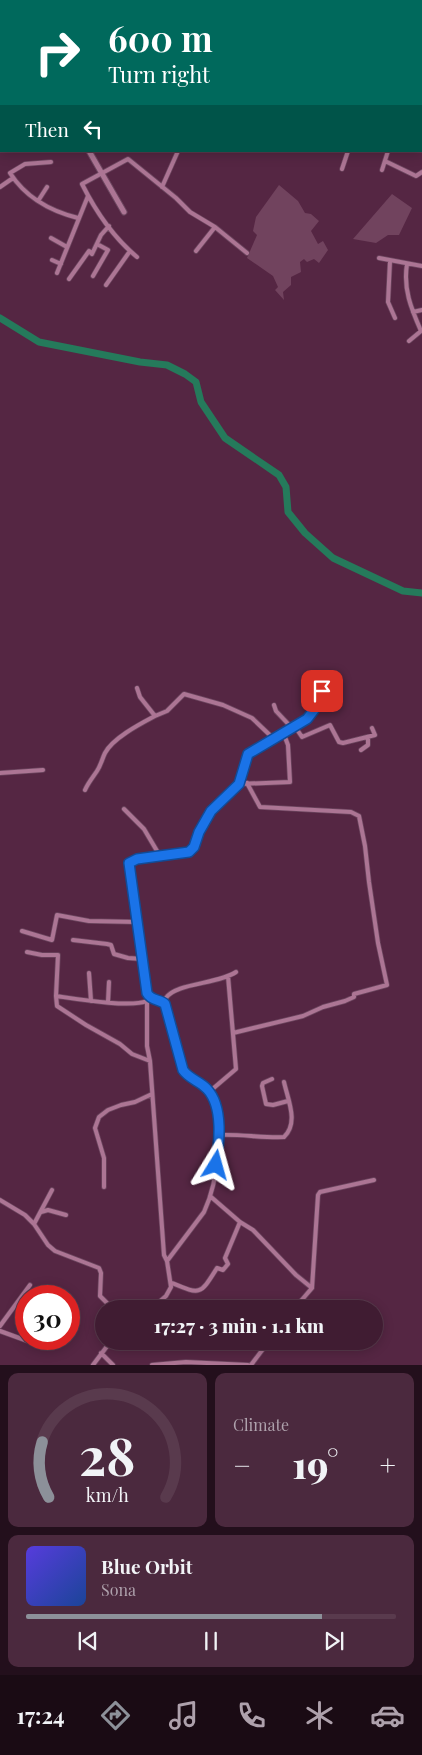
<!DOCTYPE html>
<meta charset="utf-8">
<style>
:root{--surface:#401c32;--page:#4b293e;--text:#f1f3f6;--muted:#aea1ac;--line:#593a4d;--accent:#8c9099}
body{margin:0;font-family:"Playfair Display",serif;background:var(--page);color:var(--text);height:100vh;display:flex;flex-direction:column;font-size:19px;white-space:nowrap}
*{box-sizing:border-box;margin:0}
p{font-size:16px;color:var(--muted)}
.icon{flex:none;width:28px;height:28px;fill:none;stroke:currentColor;stroke-width:2;stroke-linecap:round;stroke-linejoin:round}
.map{position:relative;height:1365px;overflow:hidden}
.drawer{display:flex;flex-direction:column;gap:8px;padding:8px;background:#230f1c;flex:1}
.drawer>*{flex:none}
.banner{position:absolute;left:0px;top:0px;width:422px;height:152px;box-shadow:0 2px 12px #0003,0 0 0 1px var(--line);background:#00695c;color:#fff;overflow:hidden}
.speed{position:absolute;left:15px;top:1285px;display:flex;gap:10px;font-size:25px;font-weight:700;text-align:center}
.speed>*{display:grid;place-content:center;width:65px;height:65px;border-radius:50%;background:var(--surface);box-shadow:0 2px 12px #0003,0 0 0 1px var(--line);line-height:1}
.speed .limit{border:8px solid #d22;background:#fff;color:#111}
.pin{position:absolute;display:grid;place-items:center;width:42px;height:42px;color:#fff;margin:-21px;border-radius:10px;box-shadow:0 2px 8px #0006}
.me{position:absolute;width:55px;margin:-28px;rotate:8deg;stroke-linejoin:round;filter:drop-shadow(0 0 4px #0008)}
.turn{display:flex;align-items:center;gap:18px;height:105px;padding:0 25px;font-size:22px}
.turn .icon{width:65px;height:65px;stroke-width:2.5}
.turn b{display:block;font-size:35px;line-height:42px}
.then{display:flex;align-items:center;height:48px;padding:0 25px;background:#0003;gap:10px;font-size:19px}
.big{font-size:38px;font-weight:800;line-height:1.1}
.drawer .widget{flex:1;display:flex;flex-direction:column;justify-content:center;gap:8px;min-width:0;padding:0 18px;border-radius:10px;background:var(--page)}
.drawer .dial{align-items:center;gap:0}
.dial svg{height:130px;overflow:visible;fill:none;stroke:var(--line);stroke-width:7;stroke-linecap:round;text-anchor:middle}
.dial text{fill:var(--text);stroke:none}
.song{display:flex;align-items:center;gap:15px}
.cover{width:60px;height:60px;border-radius:8px;background:linear-gradient(135deg,hsl(250 70% 55%),hsl(220 70% 35%))}
.played{height:5px;border-radius:2px;background:linear-gradient(90deg,var(--accent) 80%,var(--line) 80%)}
.keys{display:flex;justify-content:space-around;direction:ltr}
.heat{display:flex;justify-content:space-between;align-items:center;font-size:28px;direction:ltr}
.drawer .tiles{flex:1;display:grid;gap:8px;grid-template-columns:1fr 1fr}
.widget:last-child{grid-column:span 2}
.trip{position:absolute;left:95px;top:1300px;width:288px;height:50px;border-radius:25px;background:var(--surface);box-shadow:0 2px 12px #0003,0 0 0 1px var(--line);font-weight:800;line-height:50px;text-align:center}
.dock{display:flex;height:80px;justify-content:space-around;align-items:center;background:#1a0b14;color:var(--muted)}
.dock .icon{width:35px;height:35px}
.dock .on{color:var(--accent)}
.dock b{font-size:22px;color:var(--text)}
.map>svg:first-child{display:block}
.green{fill:#71435e}
.lines{fill:none;stroke-linecap:round;stroke-linejoin:round}
.river{stroke:#257a5b;stroke-width:7}
.minor-casing{stroke:#6c465f;stroke-width:5.5}
.tertiary-casing{stroke:#6c465f;stroke-width:7}
.minor{stroke:#ac7594;stroke-width:4}
.tertiary{stroke:#ac7594;stroke-width:5}
.route-casing{stroke:#114b97;stroke-width:12}
.route{stroke:#1a73e8;stroke-width:9}
</style>
<div class="map">
<svg width="422" height="1365" viewBox="0 0 422 1365">
<rect width="100%" height="100%" fill="#552643"/>
<!-- green -->
<path class="green" d="M279,185L298,201L305,213L311,214L319,221L311,231L318,244L323,241L328,250L319,263L314,259L307,262L304,259L300,262L301,272L291,277V285L283,292L284,300L275,290L278,287L273,276L247,258L257,235L253,231L256,217Z
M392,194L412,208L399,235H388L376,243L353,239Z"/>
<g class="lines">
<!-- river -->
<path class="river" d="M0,318L39,342L140,362L167,365L185,374L196,382L201,402L225,438L279,475L286,487L288,512L305,533L333,558L403,591L422,593"/>
<defs>
<path id="minor" d="M68,0L69,1
M357,0L358,1
M150,1L152,0
M0,26L1,25
M421,46H422
M0,61L1,63
M421,92L422,91
M421,146L422,145
M385,161L416,176L422,172
M51,162L25,164L10,173C26,198 50,211 78,218
M342,169L348,151
M382,170L388,151
M0,187L13,178
M162,187L178,151
M38,201L47,187
M51,238L67,247
M196,251L215,227
M137,257C114,238 95,210 82,184L128,159L176,198L190,212L215,227L247,253
M379,258L422,266
M52,260L61,264
M390,261L388,302L395,318
M407,264C403,289 411,308 421,331L409,341
M57,273L88,196
M93,276L108,250L97,244
M69,279L89,251L92,254L101,235L109,226
M106,285L130,251
M413,312L422,310
M274,705L276,711L291,727
M155,716L167,711L184,694L223,705L252,718L274,739
M294,725L302,737L330,725L339,742L343,743L375,735L372,728
M361,750L368,745V738
M0,773L43,770
M239,784L290,782L288,745L283,732
M85,790C88,783 93,777 97,771C101,765 102,759 105,753C113,738 140,724 155,716L140,697L137,688
M124,809L144,829L160,856
M22,931L52,940L57,915L89,921L138,922
M73,940L107,944L111,945L114,954L128,958L143,959
M27,952L42,955H58L56,996L57,1006L86,1025L120,1044L132,1054L150,1061
M89,973L91,1001
M56,996C77,999 130,1008 147,1001
M147,1001V1046L150,1061L164,1255L167,1261
M108,1002L109,982
M165,1004L151,998L147,993L129,863L137,859L189,852L194,847L199,832L211,811L239,784L249,753L307,719L314,710L322,691
M233,1033L303,1016L323,1007L345,1001L354,997V994L387,985L378,943L369,882L365,846L359,816L351,812L260,807L247,783
M272,1079L263,1083L262,1086L266,1104L273,1105L288,1101
M209,1092L236,1069L228,976
M220,1135C241,1134 262,1138 284,1137C299,1123 288,1100 284,1082
M104,1187V1158L95,1128L99,1117L108,1110L121,1105L135,1102L152,1094
M210,1196L240,1222L253,1230L296,1275L312,1288
M0,1200L25,1215L34,1224L48,1245L55,1251L99,1268L101,1273L100,1296L113,1309
M41,1212L48,1210L66,1215
M34,1224L52,1190
M172,1283C201,1295 200,1295 217,1268L223,1270L228,1264L225,1258L240,1222
M151,1309L166,1296L171,1287L167,1261L204,1212C218,1182 226,1121 209,1092C203,1082 189,1080 183,1069L165,1004L166,998C175,983 219,984 236,972
M294,1309L312,1288L318,1195L320,1192L374,1180
M0,1326L30,1285
M0,1331L33,1343
M101,1353L113,1365
M93,1365L111,1341
M152,1365L186,1362L248,1365
M251,1365L269,1341"/>
<path id="tertiary" d="M12,0L13,1
M89,151L124,212"/>
</defs>
<!-- minor casing -->
<use href="#minor" class="minor-casing"/>
<!-- tertiary casing -->
<use href="#tertiary" class="tertiary-casing"/>
<!-- minor -->
<use href="#minor" class="minor"/>
<!-- tertiary -->
<use href="#tertiary" class="tertiary"/>
</g>
<g class="lines">
<defs>
<path id="route" d="M216,1165C219,1144 224,1107 207,1089C200,1081 189,1079 183,1070L165,1004C160,999 151,1001 147,993L129,863L137,859L189,852L194,847L199,832L211,811L239,784L248,754L307,719L314,710L322,691"/>
</defs>
<!-- route casing -->
<use href="#route" class="route-casing"/>
<!-- route -->
<use href="#route" class="route"/>
</g>
</svg>
<div class="speed"><div class="limit">30</div></div>
<div class="pin" style="left:322px;top:691px;background:#d93025"><svg class="icon" aria-label="arrive" viewBox="0 0 24 24"><path d="M6 21V4h12l-3 4 3 4H6"/></svg></div>
<svg class="me" style="left:216px;top:1165px" viewBox="-20 -20 40 40"><path d="M0-17L14 15 0 8-14 15z" fill="#1a73e8" stroke="#fff" stroke-width="4"/></svg>
<div class="trip">17:27 · 3 min · 1.1 km</div>
<div class="banner">
<div class="turn"><svg class="icon" aria-label="right" viewBox="0 0 24 24"><path d="M7 20v-9h11M14 6l5 5-5 5"/></svg><div><b>600 m</b>Turn right</div></div>
<div class="then">Then<svg class="icon" aria-label="left" viewBox="0 0 24 24"><path d="M17 20v-9H6M10 6l-5 5 5 5"/></svg></div>
</div>
</div>
<section class="drawer">
<div class="tiles">
<div class="widget dial"><svg viewBox="0 0 100 80">
<path d="M14 69A42 42 0 1 1 86 69"/>
<path d="M14 69A42 42 0 0 1 10 35" stroke="#8c9099"/>
<text x="50" y="56" font-size="32" font-weight="700">28</text>
<text x="50" y="72" font-size="11">km/h</text>
</svg></div>
<div class="widget"><p>Climate</p>
<div class="heat"><a>−</a><b class="big">19°</b><a>+</a></div>
</div>
<div class="widget">
<div class="song"><i class="cover"></i><div><b>Blue Orbit</b><p>Sona</p></div></div>
<div class="played"></div>
<div class="keys"><svg class="icon" aria-label="previous" viewBox="0 0 24 24"><path d="M18 5L8 12l10 7zM5 5v14"/></svg><svg class="icon" aria-label="pause" viewBox="0 0 24 24"><path d="M8 5v14M16 5v14"/></svg><svg class="icon" aria-label="next" viewBox="0 0 24 24"><path d="M6 5l10 7-10 7zM19 5v14"/></svg></div>
</div>
</div>
</section>
<nav class="dock">
<b>17:24</b>
<svg class="icon on" aria-label="directions" viewBox="0 0 24 24"><path d="M12 3l9 9-9 9-9-9zM9 14v-3h6M13 9l2 2-2 2"/></svg>
<svg class="icon" aria-label="music" viewBox="0 0 24 24"><path d="M9 18V5l10-2v13"/><circle cx="6" cy="18" r="3"/><circle cx="16" cy="16" r="3"/></svg>
<svg class="icon" aria-label="phone" viewBox="0 0 24 24"><path d="M5 4h4l2 5-3 2q2 4 5 5l2-3 5 2v4C11 20 4 13 5 4z"/></svg>
<svg class="icon" aria-label="climate" viewBox="0 0 24 24"><path d="M12 3v18M4 7l16 10M4 17L20 7"/></svg>
<svg class="icon" aria-label="car" viewBox="0 0 24 24"><path d="M5 17H2v-5l4-1 3-4h7l3 4 3 1v5h-3M9 17h6M6 11h13"/><circle cx="7" cy="17" r="2"/><circle cx="17" cy="17" r="2"/></svg>
</nav>
